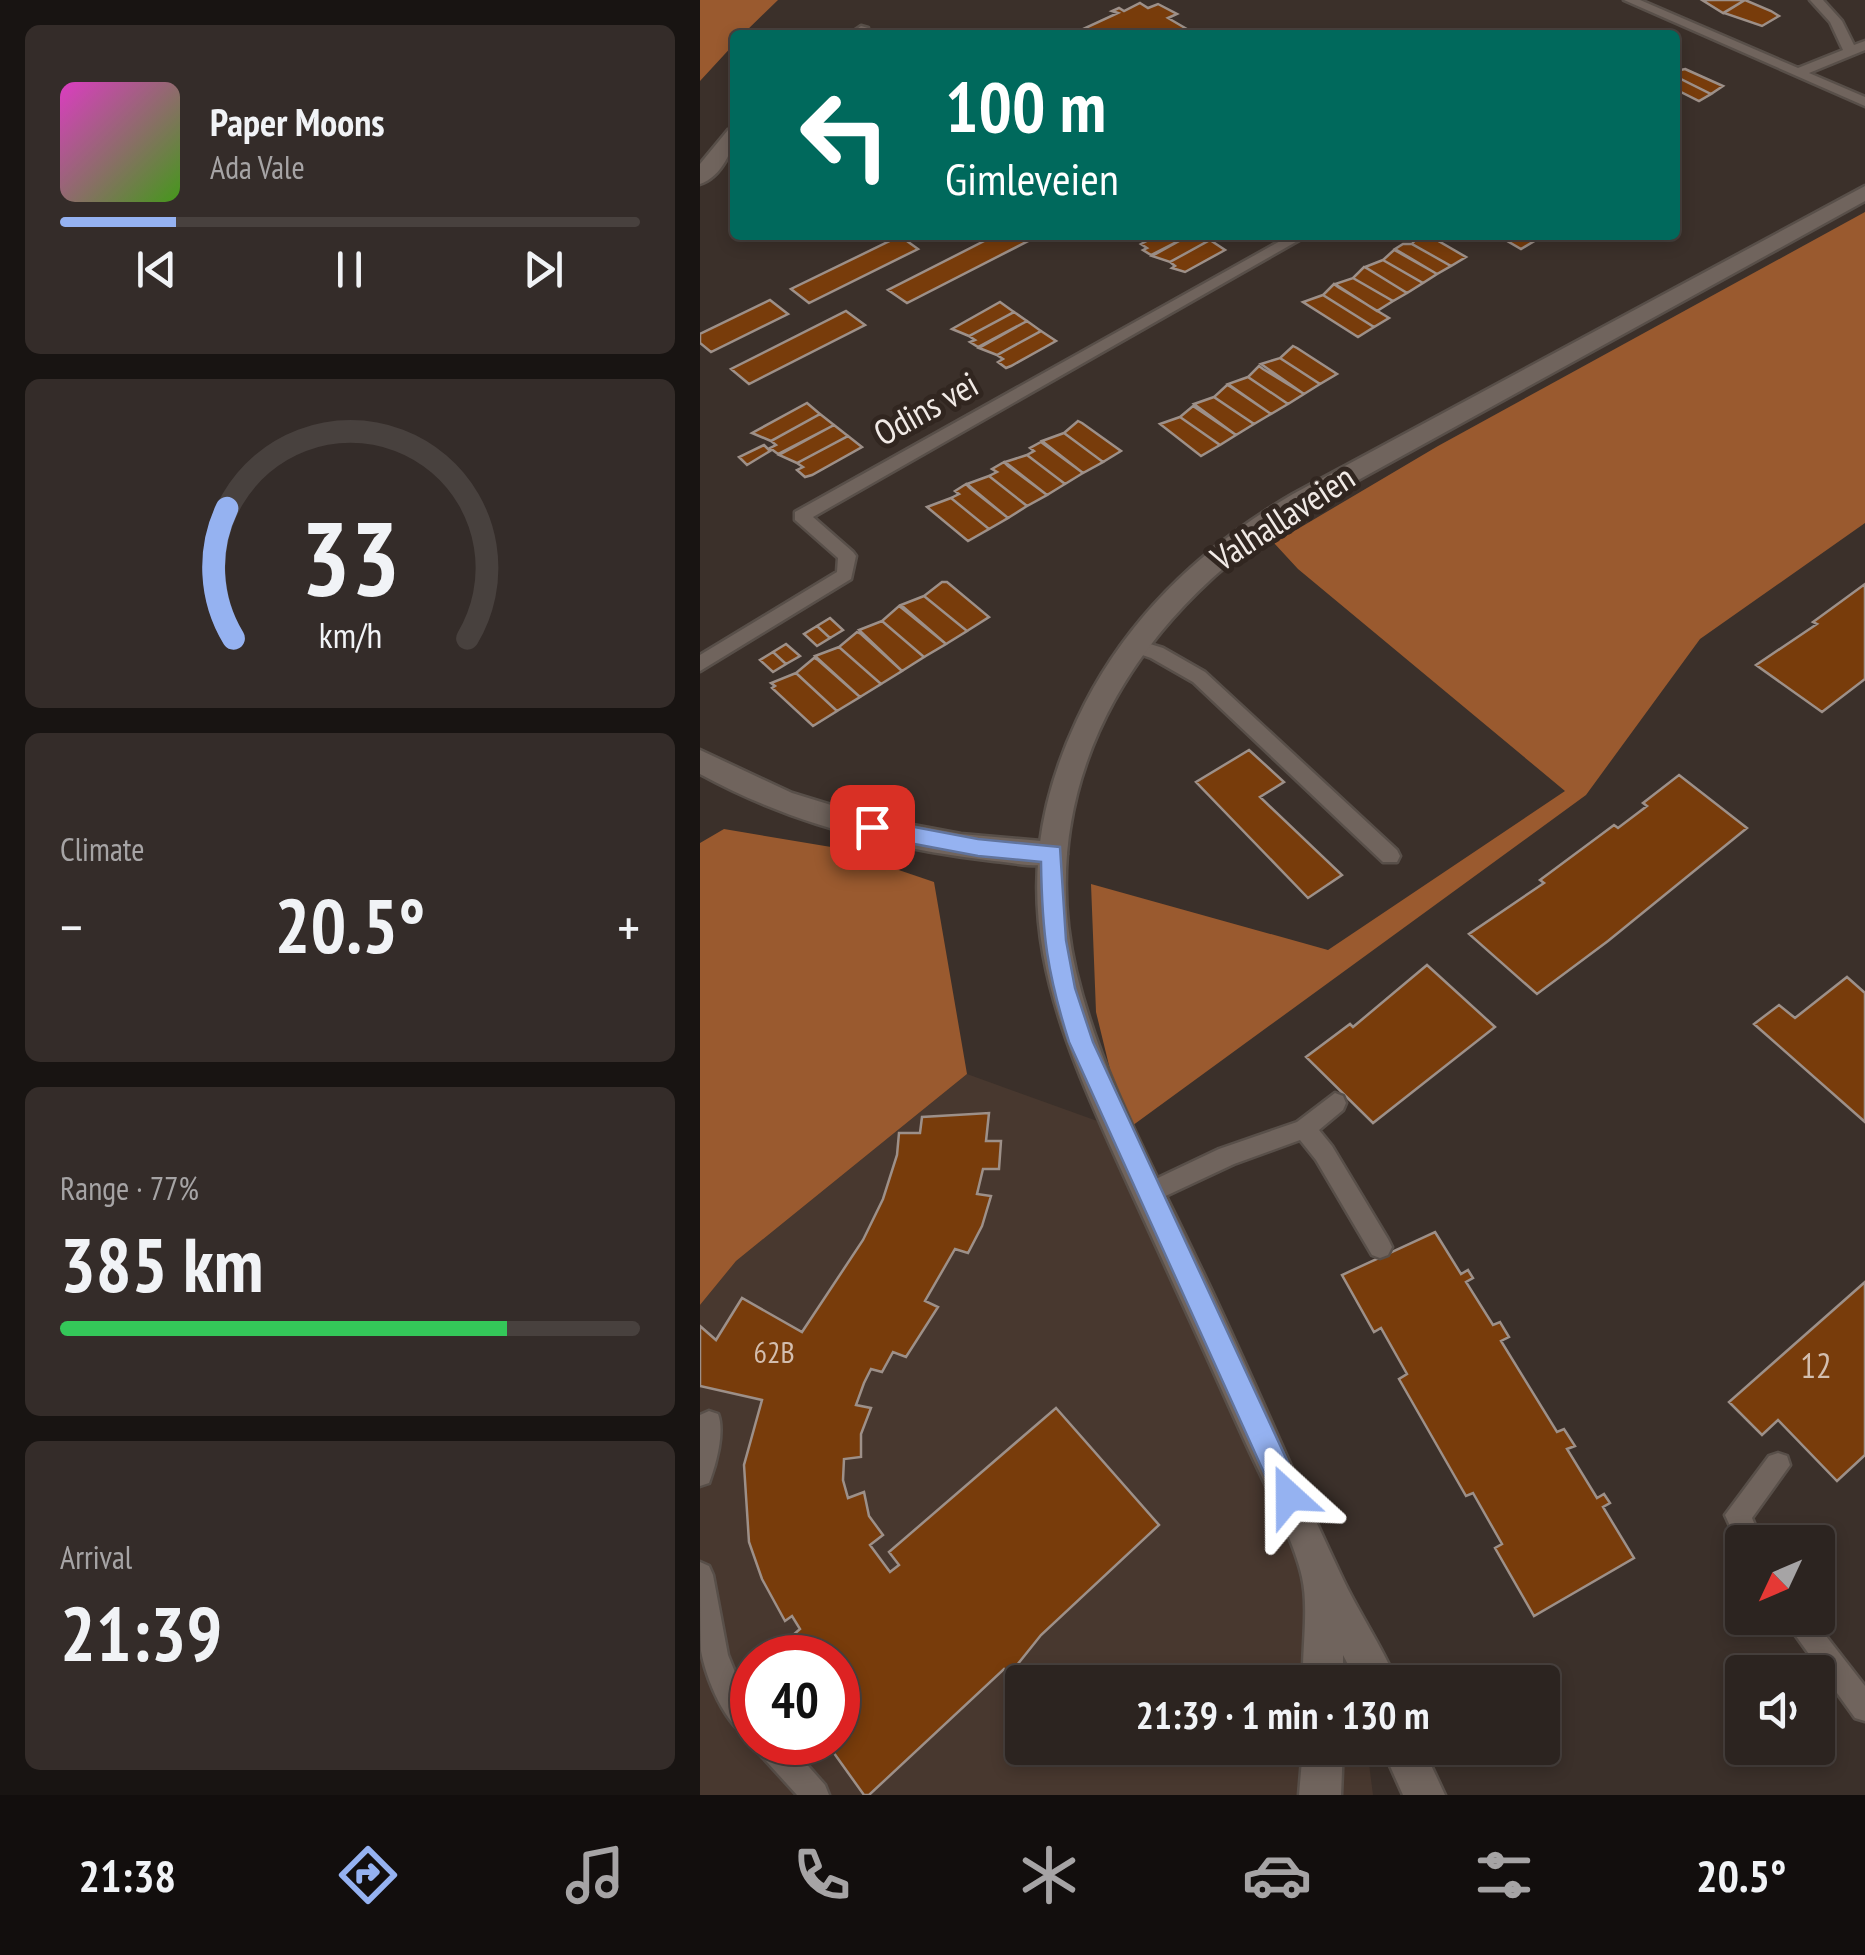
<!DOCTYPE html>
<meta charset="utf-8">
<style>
:root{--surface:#2c2420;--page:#342c29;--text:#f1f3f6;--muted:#a6a4a5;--line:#48413e;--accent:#95b2f1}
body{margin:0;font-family:"PT Sans Narrow",sans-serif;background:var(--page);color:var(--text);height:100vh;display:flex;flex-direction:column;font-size:38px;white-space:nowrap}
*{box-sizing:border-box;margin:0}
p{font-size:32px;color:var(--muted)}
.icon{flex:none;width:55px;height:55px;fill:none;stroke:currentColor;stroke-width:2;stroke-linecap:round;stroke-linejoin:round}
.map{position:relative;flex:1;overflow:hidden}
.details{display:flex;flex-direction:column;gap:25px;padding:25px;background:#181412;width:700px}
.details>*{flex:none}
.banner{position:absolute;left:30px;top:30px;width:950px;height:210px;border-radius:10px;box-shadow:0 5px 15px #0003,0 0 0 2px var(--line);background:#00695c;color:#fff;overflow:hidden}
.needle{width:65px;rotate:226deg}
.controls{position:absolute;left:1025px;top:1525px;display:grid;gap:20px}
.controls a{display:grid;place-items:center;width:110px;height:110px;border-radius:10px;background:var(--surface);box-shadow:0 5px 15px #0003,0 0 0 2px var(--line);font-size:50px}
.speed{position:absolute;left:30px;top:1635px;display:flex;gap:20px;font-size:50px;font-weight:700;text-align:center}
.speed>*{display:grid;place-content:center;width:130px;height:130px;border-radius:50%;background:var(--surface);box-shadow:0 5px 15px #0003,0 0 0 2px var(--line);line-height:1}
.speed .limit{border:15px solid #d22;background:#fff;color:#111}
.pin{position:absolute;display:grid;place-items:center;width:85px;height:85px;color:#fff;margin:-42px;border-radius:20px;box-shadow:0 5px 15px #0006}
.me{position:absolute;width:110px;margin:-55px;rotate:336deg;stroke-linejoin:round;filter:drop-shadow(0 0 8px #0008)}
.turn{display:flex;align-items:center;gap:35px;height:210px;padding:0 50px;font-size:45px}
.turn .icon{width:130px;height:130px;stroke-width:2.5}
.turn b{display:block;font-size:70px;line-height:85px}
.big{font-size:75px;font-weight:800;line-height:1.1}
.details .widget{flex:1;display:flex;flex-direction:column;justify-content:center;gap:15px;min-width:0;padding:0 35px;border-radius:15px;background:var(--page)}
.details .dial{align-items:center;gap:0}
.dial svg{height:260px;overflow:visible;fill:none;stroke:var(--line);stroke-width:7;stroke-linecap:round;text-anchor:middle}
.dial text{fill:var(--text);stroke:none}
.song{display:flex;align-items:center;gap:30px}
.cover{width:120px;height:120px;border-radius:15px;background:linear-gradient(135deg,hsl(310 70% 55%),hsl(100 70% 35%))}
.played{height:10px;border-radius:5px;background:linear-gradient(90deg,var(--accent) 20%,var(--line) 20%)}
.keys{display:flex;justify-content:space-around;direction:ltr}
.heat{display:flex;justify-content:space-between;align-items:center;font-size:55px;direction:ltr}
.charge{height:15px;border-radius:8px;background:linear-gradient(90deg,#34c759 77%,var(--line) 0)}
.trip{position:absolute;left:305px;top:1665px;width:555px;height:100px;border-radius:10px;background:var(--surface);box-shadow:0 5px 15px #0003,0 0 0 2px var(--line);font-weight:800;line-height:100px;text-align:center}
.tab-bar{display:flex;height:160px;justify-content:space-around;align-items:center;background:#120e0d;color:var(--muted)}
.tab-bar .icon{width:70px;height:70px}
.tab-bar .selected{color:var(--accent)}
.tab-bar b{font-size:45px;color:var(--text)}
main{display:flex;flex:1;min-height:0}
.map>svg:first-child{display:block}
.built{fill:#48382f;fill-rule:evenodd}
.forest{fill:#9a5a2f}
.building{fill:#783c0b;stroke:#9d9089;stroke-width:2.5}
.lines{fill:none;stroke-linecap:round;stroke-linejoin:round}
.lane-casing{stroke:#584f49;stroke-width:5}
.street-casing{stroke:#584f49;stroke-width:5}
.secondary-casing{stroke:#584f49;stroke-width:5}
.lane{fill:#70645d;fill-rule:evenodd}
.street{fill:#70645d;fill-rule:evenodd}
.secondary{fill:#70645d;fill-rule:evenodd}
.route{fill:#95b2f1;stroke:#61749d;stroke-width:2.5}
.labels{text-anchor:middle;stroke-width:10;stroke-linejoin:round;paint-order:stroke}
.number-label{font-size:30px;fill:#d3beaf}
.street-label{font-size:35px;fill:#f1eae6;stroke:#312620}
.near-number-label{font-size:35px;fill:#d3beaf}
</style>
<main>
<section class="details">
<div class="widget">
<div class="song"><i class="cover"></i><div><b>Paper Moons</b><p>Ada Vale</p></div></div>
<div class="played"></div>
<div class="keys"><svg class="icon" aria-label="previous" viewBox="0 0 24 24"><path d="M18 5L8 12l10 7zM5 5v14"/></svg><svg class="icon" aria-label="pause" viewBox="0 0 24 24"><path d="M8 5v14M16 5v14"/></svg><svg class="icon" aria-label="next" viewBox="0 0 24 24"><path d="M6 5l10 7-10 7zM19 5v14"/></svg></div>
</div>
<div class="widget dial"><svg viewBox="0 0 100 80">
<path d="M14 69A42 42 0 1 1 86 69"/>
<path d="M14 69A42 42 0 0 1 12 29" stroke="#95b2f1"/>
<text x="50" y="56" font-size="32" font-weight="700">33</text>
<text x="50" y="72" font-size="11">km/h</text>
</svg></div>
<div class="widget"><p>Climate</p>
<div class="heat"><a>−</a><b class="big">20.5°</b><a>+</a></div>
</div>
<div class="widget"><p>Range · 77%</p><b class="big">385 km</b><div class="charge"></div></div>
<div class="widget"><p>Arrival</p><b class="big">21:39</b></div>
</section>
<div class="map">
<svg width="1165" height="1795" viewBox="0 0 1165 1795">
<rect width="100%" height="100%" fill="#3b302a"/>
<!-- built -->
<path class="built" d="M267,1074L425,1131L653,1653L658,1682H322V1748H667L673,1795H0V1305L36,1261ZM52,1658H138V1742H52Z"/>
<!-- forest -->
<path class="forest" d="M0,0H78L42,35H35V43L0,81Z
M1165,212V523L1000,639L886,795L425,1131L396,1012L391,884L628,950L865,791L598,569L574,543L738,446Z
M24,829L131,847L234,882L267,1074L36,1261L0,1305V843Z"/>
<!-- building -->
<path class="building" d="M1002,0H1045L1023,13Z
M1045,0L1071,11L1079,16L1062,26L1024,13Z
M440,3L448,8L458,4L477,14L468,18L497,35H370L367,31H379L418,13L412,11L419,8L424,11Z
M985,69L1023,86L1011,94L975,76L976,71Z
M975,76L1011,94L999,101L975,89Z
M296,235H340L207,303L188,290Z
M458,235H490L451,255L443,250L447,248L441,244Z
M490,235L510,240L470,262L452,256Z
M719,235H728L766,257L751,266L712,244Z
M797,235H827L836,240L821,249Z
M200,236L218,249L109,303L91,289Z
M510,240L525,250L485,272L472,268L475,266L470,262Z
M703,244H712L751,266L737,274L695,249Z
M694,250L698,252L737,274L723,283L683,260Z
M683,260L723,283L707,293L665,267Z
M664,267L668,269L707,293L693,301L653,278Z
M653,278L693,301L677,311L635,284Z
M634,284L638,287L689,318L674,327L623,295Z
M623,295L674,327L658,337L603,302Z
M70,300L88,314L11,352L0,343V334Z
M300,302L314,312L269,336L252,329Z
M146,311L165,325L49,384L31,369Z
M314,312L327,321L278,347L270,342L275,340L269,336Z
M327,321L341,331L297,355L279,348Z
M341,331L356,341L311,366L306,368L298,362L303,359L297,355Z
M593,346L597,348L637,374L620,384L580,358Z
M580,358L620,384L604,394L561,364Z
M559,366L563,369L604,394L588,404L548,377Z
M548,377L588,404L571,414L528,384Z
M527,385L531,387L571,414L554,424L514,397Z
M514,397L554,424L536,435L494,404Z
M107,403L120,414L71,441L52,433Z
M493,406L496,408L536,435L520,445L480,417Z
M120,414L134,425L78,454L70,448L76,445L71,441Z
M480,417L520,445L501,456L460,424Z
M378,421L382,423L421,451L403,462L364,433Z
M134,425L148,436L97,463L79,455Z
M364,433L403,462L383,473L342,441Z
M148,436L162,447L112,475L105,477L97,470L103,467L97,463Z
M341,442L345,445L383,473L365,484L327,455L334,451L330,448Z
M64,445L70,451L47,465L39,457Z
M327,455L365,484L347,495L305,462Z
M304,462L308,466L347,495L327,506L289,476L297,472L292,469Z
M289,476L327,506L308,518L267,484Z
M266,484L270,488L308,518L289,529L251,498L259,494L255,491Z
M251,498L289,529L268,541L227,507Z
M242,582H247L289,617L267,631L224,596Z
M1165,584V679L1122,712L1056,665L1117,624L1113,622Z
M224,596L267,631L246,644L201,605Z
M199,606L203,609L246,644L224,657L182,621Z
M130,618L143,630L130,638L117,626Z
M182,621L224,657L202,671L159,630Z
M117,626L130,638L117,646L104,634Z
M157,632L161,634L202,671L181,684L139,647Z
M86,644L100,656L86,664L73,652Z
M139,647L181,684L160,697L115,656Z
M73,652L86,664L73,672L60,660Z
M114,658L118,660L160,697L137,711L96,673Z
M96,673L137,711L113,726L72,688L75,686L71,683Z
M549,750L584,782L560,797L642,875L608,898L496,782Z
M979,775L1047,828L908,941L837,994L769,934L844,883L840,880L914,825L918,828L947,806L943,803Z
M727,965L795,1027L673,1123L606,1057L650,1024L653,1027Z
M1147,977L1165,993V1122L1054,1024L1079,1005L1095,1018Z
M289,1113L286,1141H301L299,1169H283L277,1194L291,1196L282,1226L268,1253L255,1249L225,1301L238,1307L206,1357L193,1352L182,1372L171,1369L164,1383L156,1405L171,1408L161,1434V1457L144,1459L143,1480L148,1498L164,1492L169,1516L183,1535L170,1545L190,1572L199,1565L189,1552L356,1408L459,1525L341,1635L309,1675L304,1669L169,1795H164L126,1742H138V1658H67L100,1629L92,1616L85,1621L62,1579L49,1542L44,1465L62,1400L0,1386V1326L16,1340L42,1298L102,1332L163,1240L183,1199L197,1155L199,1133H220L222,1117Z
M735,1232L761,1274L768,1270L773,1278L766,1282L793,1325L800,1322L809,1337L801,1341L857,1432L864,1429L875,1446L867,1449L897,1498L904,1494L910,1503L903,1507L934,1558L834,1616L795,1548L802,1544L773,1493L766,1496L699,1379L707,1374L681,1328L674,1332L642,1275Z
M1165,1282V1455L1137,1481L1078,1420L1062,1435L1029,1402Z"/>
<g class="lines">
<defs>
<path id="lane" d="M924,0H940L1098,68L1143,50L1130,22L1110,0H1123L1142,21L1154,45L1165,41V50L1109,73L1165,97V106Z
M591,235H608L113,517L153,552L156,556L151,579L0,671V655L137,572L138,558L95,520V512Z
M434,639L463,648L505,672L697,850L700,856L697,862H683L493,682L451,658L428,650L425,645L428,640Z
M635,1093L643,1096L646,1103L643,1110L619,1130L632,1146L688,1239L692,1247L688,1255L680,1258L672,1255L616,1160L600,1140L534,1164L457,1200L449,1203L441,1200L438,1193L441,1186L519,1149L597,1122Z
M9,1411L18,1414C25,1432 16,1465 9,1483L0,1486V1415Z
M1078,1453L1087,1456L1090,1465L1052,1518L1062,1542H1042V1552L1025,1515L1069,1456Z
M0,1562L9,1566L13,1575L28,1655L39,1682L52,1704V1739C25,1727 6,1678 1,1651C0,1623 0,1590 0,1562Z
M1083,1618H1112L1165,1686V1721L1155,1718Z
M55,1742H87L125,1785L129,1795H97L58,1752Z"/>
<path id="street" d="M161,26L168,28V35H148Z
M35,128C35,149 21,177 0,184V164L28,130Z
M0,750L92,793L170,817L261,834L352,842L362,846L367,854L362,862C342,869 315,863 294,861C191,849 91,824 0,774Z"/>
<path id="secondary" d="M1165,186V201L611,506C445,603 330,774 376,971C400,1072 452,1165 496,1258C547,1362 591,1470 641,1575C658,1612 681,1644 697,1682H657L643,1655V1682H603C602,1649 609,1608 602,1577C594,1539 560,1475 543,1437C506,1354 468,1272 430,1189C355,1025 294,897 377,720C423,621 500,548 593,494Z
M603,1748H643L641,1795H599Z
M682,1748H723L745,1795H703Z"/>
</defs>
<!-- lane casing -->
<use href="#lane" class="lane-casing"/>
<!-- street casing -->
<use href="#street" class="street-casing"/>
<!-- secondary casing -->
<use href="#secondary" class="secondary-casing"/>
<!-- lane -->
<use href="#lane" class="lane"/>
<!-- street -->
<use href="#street" class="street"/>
<!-- secondary -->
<use href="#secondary" class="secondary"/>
</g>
<!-- route -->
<path class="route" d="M172,819L278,839L360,847L366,940L375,988L393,1042L599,1486L603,1496L599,1506L589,1510L579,1506L369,1042C347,973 342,933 341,862L278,856L172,836L161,827Z"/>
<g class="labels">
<!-- number labels -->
<g class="number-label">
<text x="74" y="1363">62B</text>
</g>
<!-- street labels -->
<g class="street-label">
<text transform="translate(226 409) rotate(-29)" y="12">Odins vei</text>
<text transform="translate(583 518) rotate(-33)" y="12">Valhallaveien</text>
</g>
<!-- near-number labels -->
<g class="near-number-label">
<text x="1116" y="1378">12</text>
</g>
</g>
</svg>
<div class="controls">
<a><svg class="needle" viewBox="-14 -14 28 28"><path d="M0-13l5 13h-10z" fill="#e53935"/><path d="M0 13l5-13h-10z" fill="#a6a4a5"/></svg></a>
<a><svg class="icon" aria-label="sound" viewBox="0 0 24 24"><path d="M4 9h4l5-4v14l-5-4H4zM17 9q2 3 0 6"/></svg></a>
</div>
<div class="speed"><div class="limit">40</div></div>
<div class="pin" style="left:172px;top:827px;background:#d93025"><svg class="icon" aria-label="arrive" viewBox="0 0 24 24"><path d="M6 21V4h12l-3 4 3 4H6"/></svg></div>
<svg class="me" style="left:589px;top:1496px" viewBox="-20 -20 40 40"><path d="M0-17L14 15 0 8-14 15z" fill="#95b2f1" stroke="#fff" stroke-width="4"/></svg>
<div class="trip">21:39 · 1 min · 130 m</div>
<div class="banner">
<div class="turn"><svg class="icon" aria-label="left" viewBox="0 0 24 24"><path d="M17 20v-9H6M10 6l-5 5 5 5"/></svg><div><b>100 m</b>Gimleveien</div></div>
</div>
</div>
</main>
<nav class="tab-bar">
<b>21:38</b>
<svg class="icon selected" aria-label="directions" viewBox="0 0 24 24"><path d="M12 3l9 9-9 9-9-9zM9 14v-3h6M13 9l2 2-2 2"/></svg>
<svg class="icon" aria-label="music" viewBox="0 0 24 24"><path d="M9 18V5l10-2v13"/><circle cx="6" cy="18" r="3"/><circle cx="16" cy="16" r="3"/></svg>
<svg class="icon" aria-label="phone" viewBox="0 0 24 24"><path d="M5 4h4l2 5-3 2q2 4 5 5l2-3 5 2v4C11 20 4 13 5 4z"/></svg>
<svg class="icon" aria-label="climate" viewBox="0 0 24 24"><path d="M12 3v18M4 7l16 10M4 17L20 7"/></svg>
<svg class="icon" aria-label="car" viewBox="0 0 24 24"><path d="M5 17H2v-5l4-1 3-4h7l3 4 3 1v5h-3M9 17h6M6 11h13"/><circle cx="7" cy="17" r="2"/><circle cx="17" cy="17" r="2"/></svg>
<svg class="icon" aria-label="filters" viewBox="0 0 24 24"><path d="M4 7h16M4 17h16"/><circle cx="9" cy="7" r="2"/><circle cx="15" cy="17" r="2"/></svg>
<b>20.5°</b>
</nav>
